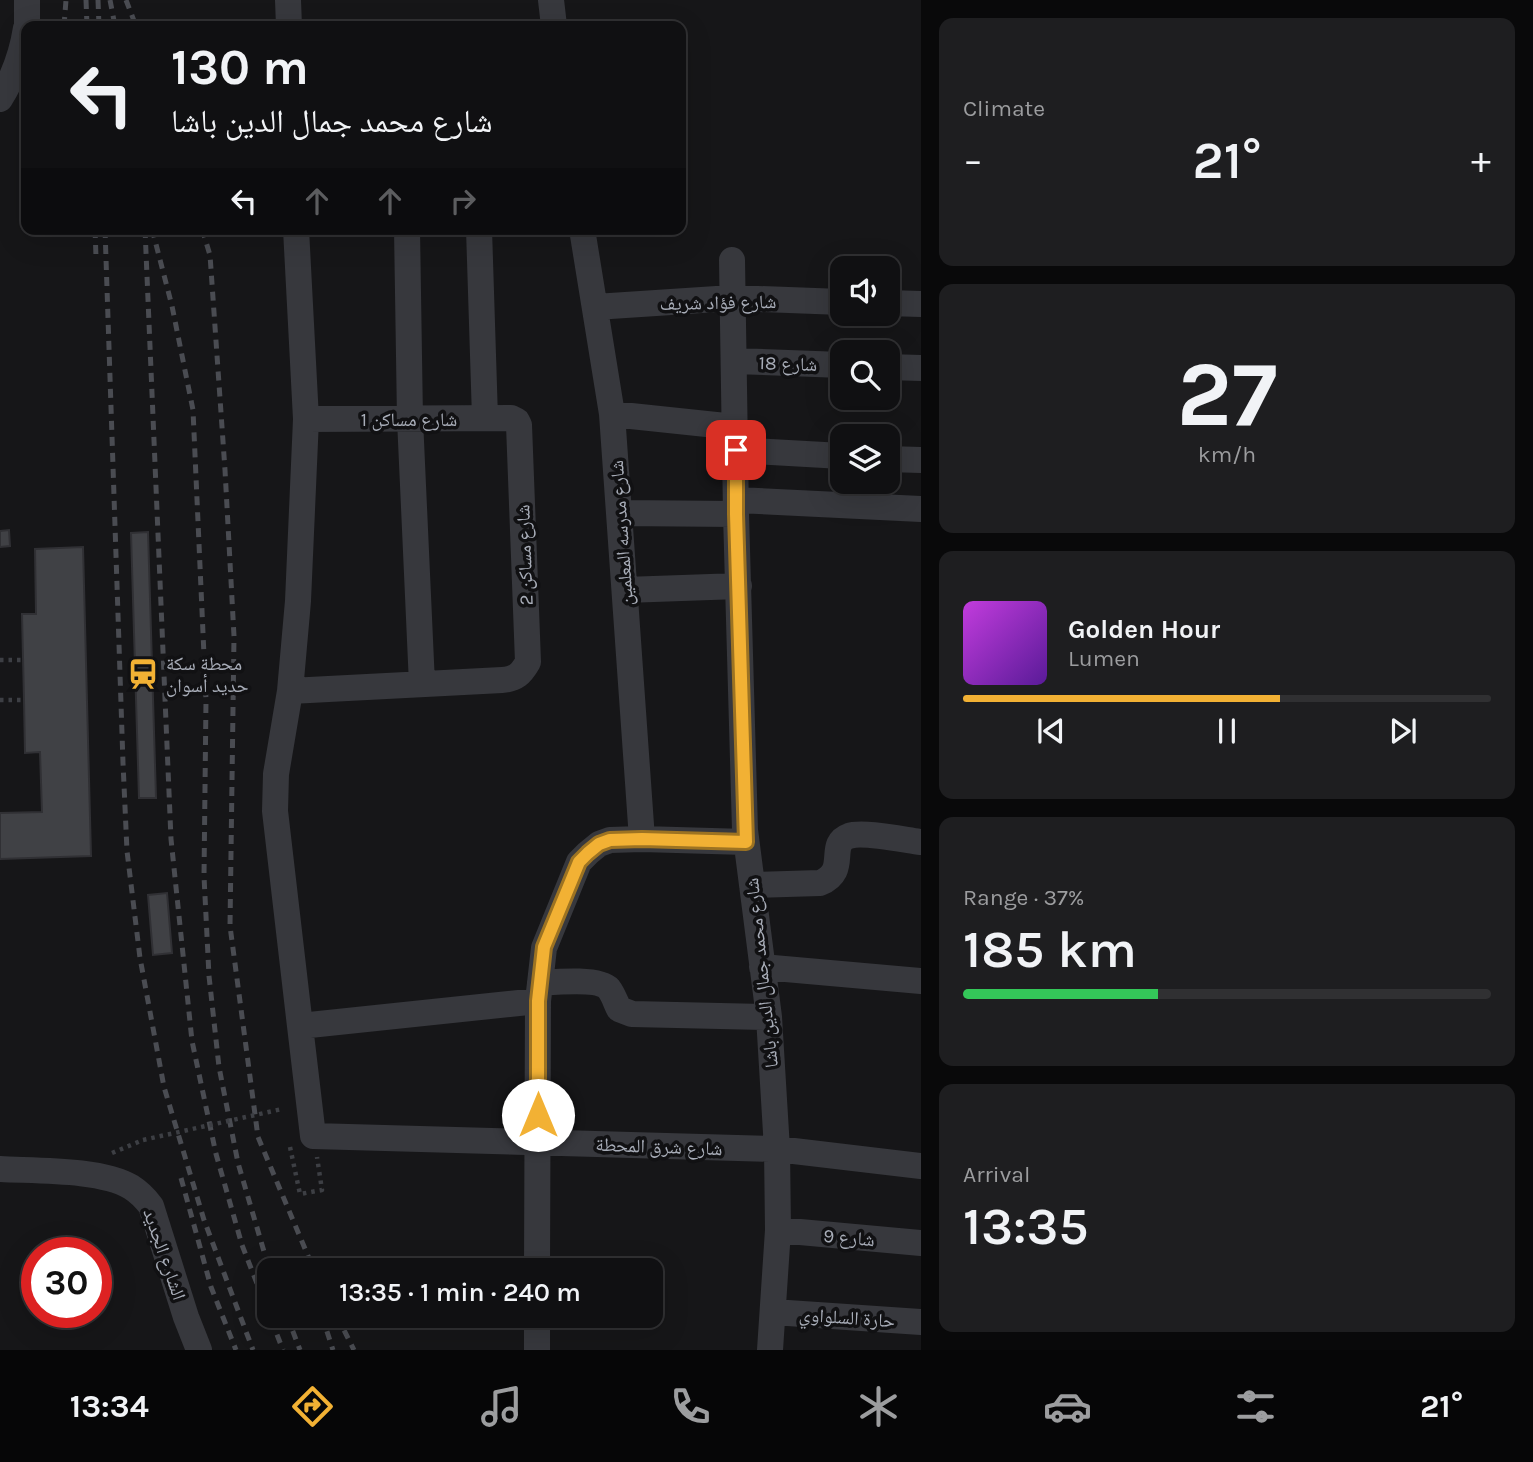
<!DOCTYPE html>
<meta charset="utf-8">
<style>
:root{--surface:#101012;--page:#1e1e20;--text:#f1f3f6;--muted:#9c9d9f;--line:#303032;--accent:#f2b134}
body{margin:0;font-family:Karla,"Noto Naskh Arabic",sans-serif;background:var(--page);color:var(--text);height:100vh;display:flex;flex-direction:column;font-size:26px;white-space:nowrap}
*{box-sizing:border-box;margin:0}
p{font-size:23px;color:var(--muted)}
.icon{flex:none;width:38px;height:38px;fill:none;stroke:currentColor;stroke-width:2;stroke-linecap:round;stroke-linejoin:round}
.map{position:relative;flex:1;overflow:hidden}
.panel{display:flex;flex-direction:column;gap:18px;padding:18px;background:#09090a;width:612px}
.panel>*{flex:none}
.guide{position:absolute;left:21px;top:21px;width:665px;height:214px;border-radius:14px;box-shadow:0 7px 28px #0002,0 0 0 2px var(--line);background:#101012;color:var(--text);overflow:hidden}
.fabs{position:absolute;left:830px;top:256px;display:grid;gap:14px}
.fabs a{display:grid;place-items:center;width:70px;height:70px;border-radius:14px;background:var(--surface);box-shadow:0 7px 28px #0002,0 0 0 2px var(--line);font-size:35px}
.speed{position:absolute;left:21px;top:1237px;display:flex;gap:14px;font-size:35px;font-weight:700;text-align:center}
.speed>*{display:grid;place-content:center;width:91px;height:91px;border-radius:50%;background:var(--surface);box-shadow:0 7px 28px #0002,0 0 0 2px var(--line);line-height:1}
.speed .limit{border:10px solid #d22;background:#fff;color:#111}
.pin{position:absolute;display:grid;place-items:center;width:60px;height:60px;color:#fff;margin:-30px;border-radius:14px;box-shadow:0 4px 10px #0006}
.me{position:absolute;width:77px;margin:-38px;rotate:0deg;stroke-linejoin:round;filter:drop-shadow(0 0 5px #0008)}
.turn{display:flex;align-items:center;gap:24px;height:147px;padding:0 35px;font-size:32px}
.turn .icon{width:91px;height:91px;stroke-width:2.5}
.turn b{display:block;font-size:49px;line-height:60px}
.lanes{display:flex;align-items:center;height:66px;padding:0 35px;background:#0003;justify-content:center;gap:35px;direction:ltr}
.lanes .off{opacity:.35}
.big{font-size:52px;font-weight:600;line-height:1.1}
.panel .widget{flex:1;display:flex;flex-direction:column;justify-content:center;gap:10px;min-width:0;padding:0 24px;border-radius:14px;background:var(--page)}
.panel .dial{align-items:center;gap:0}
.dial b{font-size:91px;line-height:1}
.song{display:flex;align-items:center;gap:21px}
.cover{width:84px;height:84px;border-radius:10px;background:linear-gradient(135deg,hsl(290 70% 55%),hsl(270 70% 35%))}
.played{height:7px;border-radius:4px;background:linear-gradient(90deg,var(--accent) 60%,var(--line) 60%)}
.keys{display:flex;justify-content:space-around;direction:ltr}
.heat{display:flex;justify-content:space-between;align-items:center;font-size:38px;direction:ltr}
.charge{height:10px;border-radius:5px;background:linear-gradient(90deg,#34c759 37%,var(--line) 0)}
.trip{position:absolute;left:257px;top:1258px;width:406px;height:70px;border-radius:14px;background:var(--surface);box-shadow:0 7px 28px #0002,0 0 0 2px var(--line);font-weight:600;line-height:70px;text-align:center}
.tab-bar{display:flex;height:112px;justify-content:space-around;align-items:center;background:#060607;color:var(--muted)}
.tab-bar .icon{width:49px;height:49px}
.tab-bar .current{color:var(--accent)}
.tab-bar b{font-size:32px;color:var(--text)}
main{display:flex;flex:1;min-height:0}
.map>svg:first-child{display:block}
.building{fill:#404145;stroke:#303034;stroke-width:2}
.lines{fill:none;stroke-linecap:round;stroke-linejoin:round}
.path{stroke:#3d3f44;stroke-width:4.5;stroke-dasharray:3.5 5;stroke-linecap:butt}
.minor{stroke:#37383d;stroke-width:26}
.rail{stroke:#4a4c52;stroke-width:5;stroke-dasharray:9 7;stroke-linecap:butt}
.path-bridge{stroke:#3d3f44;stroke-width:4.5;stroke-dasharray:3.5 5;stroke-linecap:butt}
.route-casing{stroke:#9d7322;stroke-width:18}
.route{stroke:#f2b134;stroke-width:12}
.labels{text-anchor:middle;stroke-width:7;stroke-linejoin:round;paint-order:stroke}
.street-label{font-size:19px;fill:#a8adb8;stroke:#111113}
.poi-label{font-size:19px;fill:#a8adb8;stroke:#111113;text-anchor:start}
</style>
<main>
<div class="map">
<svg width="921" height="1350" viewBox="0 0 921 1350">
<rect width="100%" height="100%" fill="#161618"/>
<!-- building -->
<path class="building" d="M9,530L10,546L0,547V531Z
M148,532L156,798H139L131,533Z
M83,547L91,856L0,859V813L42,812L40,752L25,753L24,700L22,614H36L35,549Z
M167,893L172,953L153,955L148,895Z"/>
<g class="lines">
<!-- path -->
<path class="path" d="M0,660H23
M0,700H24
M290,1147L300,1194L322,1190L317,1157
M112,1153L143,1140"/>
<!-- minor -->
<path class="minor" d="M288,0L289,26
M551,0L554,26
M27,26V0
M0,99C13,78 22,54 26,28
M296,229L306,419L298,601L290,691L276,774L275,811L300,1026L538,1001
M407,229L410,419L422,684
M479,229L485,418
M582,229L612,414L642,839
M732,260L736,514L745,830L769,1017L777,1149L778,1230L770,1350
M887,303L921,304
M595,307L732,298L842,302
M734,361L842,365
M887,367L921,368
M612,414L735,427
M736,450L842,456
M887,459L921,460
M737,500L921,509
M620,513L736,514
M625,590L739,586
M290,691L502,680C516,679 521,674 528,662L519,425L517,421L511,418L306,419
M752,885L820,883C850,871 826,844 849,836C862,831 905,840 921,842
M762,967L921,981
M540,983C555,982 599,978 609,989C613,994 616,1003 619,1009L632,1014L769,1017
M300,1026L313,1136L777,1149L921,1166
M0,1169C35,1171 101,1169 131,1187C139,1192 145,1198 151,1206L186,1317L199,1350
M778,1230L921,1243
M537,1270L538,1001L544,948L579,862L588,853L599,844L610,840L642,839L746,842
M773,1312L921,1322
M537,1350V1316"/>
<!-- rail -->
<path class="rail" d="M86,0L87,26
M98,0L99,26
M110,0L115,26
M126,0L136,26
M64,26L66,0
M95,229L96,257
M105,229L123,763L127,851L140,958L164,1087L204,1220L253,1350
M145,229L171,839L192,1041L216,1154L242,1245L283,1350
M152,229L172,306L193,410L206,700L204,876L209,976L219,1067L238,1163L270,1272
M202,229L210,255L225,470L234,636L230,926L258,1137L314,1270
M181,1178L211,1287L236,1350
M287,1316L300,1350
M322,1316L333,1350
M337,1316L354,1350"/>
<!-- path-bridge -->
<path class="path-bridge" d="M143,1140L282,1109"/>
</g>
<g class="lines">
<defs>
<path id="route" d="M538,1115V1001L544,947L579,862L588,853L599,844L610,840L642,839L746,842L736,514V450"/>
</defs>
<!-- route casing -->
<use href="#route" class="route-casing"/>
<!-- route -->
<use href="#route" class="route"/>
</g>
<!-- icons -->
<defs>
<symbol id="station-bare" viewBox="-9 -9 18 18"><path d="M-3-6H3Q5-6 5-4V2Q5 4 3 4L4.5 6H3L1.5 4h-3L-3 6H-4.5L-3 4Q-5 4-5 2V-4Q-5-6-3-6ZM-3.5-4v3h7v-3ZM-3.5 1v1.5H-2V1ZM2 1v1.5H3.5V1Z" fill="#f2b134" stroke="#111113" stroke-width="2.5" paint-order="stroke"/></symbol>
</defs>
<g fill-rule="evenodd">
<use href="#station-bare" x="121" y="652" width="44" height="44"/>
</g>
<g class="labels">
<!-- street labels -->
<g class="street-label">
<text transform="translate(718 302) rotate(-1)" y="7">شارع فؤاد شريف</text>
<text transform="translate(788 363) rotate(2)" y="7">شارع 18</text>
<text x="409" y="426">شارع مساكن 1</text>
<text transform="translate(621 533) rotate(-94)" y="7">شارع مدرسه المعلمين</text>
<text transform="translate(524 555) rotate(-92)" y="7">شارع مساكن 2</text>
<text transform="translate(761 973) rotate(-96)" y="7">شارع محمد جمال الدين باشا</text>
<text transform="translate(659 1146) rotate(2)" y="7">شارع شرق المحطة</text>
<text transform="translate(849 1237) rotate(5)" y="7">شارع 9</text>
<text transform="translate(165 1254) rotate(71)" y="7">الشارع الجديد</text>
<text transform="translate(847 1317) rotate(4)" y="7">حارة السلواوي</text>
</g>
<!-- poi labels -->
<g class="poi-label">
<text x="166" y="670">محطة سكة<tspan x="166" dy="22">حديد أسوان</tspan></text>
</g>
</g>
</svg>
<div class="fabs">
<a><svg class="icon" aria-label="sound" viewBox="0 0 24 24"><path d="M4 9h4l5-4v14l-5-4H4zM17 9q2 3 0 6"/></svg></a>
<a><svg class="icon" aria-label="search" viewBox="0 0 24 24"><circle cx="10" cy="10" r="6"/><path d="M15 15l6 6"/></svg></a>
<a><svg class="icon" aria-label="layers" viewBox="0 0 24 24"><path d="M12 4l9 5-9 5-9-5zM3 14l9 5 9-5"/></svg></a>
</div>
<div class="speed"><div class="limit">30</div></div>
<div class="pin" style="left:736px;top:450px;background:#d93025"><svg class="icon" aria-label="arrive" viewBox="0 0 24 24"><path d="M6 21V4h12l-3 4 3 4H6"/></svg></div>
<svg class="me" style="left:538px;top:1115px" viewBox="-20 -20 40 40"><circle r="19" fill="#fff"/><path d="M0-13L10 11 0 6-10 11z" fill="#f2b134"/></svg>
<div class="trip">13:35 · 1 min · 240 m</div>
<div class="guide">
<div class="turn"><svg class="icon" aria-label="left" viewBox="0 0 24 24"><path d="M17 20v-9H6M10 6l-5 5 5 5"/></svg><div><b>130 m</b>شارع محمد جمال الدين باشا</div></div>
<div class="lanes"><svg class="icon" aria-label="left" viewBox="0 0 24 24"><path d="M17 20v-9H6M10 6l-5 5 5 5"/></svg><svg class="icon off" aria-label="ahead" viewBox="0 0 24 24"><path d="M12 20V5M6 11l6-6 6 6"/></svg><svg class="icon off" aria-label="ahead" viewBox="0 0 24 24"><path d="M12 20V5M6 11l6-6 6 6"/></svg><svg class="icon off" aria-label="right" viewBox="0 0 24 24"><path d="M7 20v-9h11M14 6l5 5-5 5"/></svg></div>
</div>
</div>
<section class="panel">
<div class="widget"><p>Climate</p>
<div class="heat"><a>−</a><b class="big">21°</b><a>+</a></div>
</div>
<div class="widget dial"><b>27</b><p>km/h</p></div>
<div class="widget">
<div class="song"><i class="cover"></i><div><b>Golden Hour</b><p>Lumen</p></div></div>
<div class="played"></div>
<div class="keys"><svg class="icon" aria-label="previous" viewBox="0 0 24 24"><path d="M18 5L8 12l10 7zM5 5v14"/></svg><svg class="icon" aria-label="pause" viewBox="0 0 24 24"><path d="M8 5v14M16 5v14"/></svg><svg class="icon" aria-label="next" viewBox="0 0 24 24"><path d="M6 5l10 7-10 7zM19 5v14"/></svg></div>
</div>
<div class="widget"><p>Range · 37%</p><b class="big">185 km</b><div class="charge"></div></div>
<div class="widget"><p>Arrival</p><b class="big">13:35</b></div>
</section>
</main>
<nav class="tab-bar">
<b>13:34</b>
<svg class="icon current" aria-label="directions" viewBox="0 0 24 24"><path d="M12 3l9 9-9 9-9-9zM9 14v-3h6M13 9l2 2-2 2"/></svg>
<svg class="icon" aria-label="music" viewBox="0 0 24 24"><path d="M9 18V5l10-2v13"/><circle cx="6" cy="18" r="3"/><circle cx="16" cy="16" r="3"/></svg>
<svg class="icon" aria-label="phone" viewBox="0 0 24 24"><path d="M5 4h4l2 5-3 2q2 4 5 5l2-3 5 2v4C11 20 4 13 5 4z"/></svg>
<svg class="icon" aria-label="climate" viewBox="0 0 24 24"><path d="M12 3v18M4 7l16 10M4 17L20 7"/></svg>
<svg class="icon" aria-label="car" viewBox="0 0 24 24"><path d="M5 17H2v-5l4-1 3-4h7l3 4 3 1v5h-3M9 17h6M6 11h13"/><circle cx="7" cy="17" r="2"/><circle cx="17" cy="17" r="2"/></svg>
<svg class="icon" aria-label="filters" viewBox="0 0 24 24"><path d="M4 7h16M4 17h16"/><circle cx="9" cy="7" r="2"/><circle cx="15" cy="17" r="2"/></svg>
<b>21°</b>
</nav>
